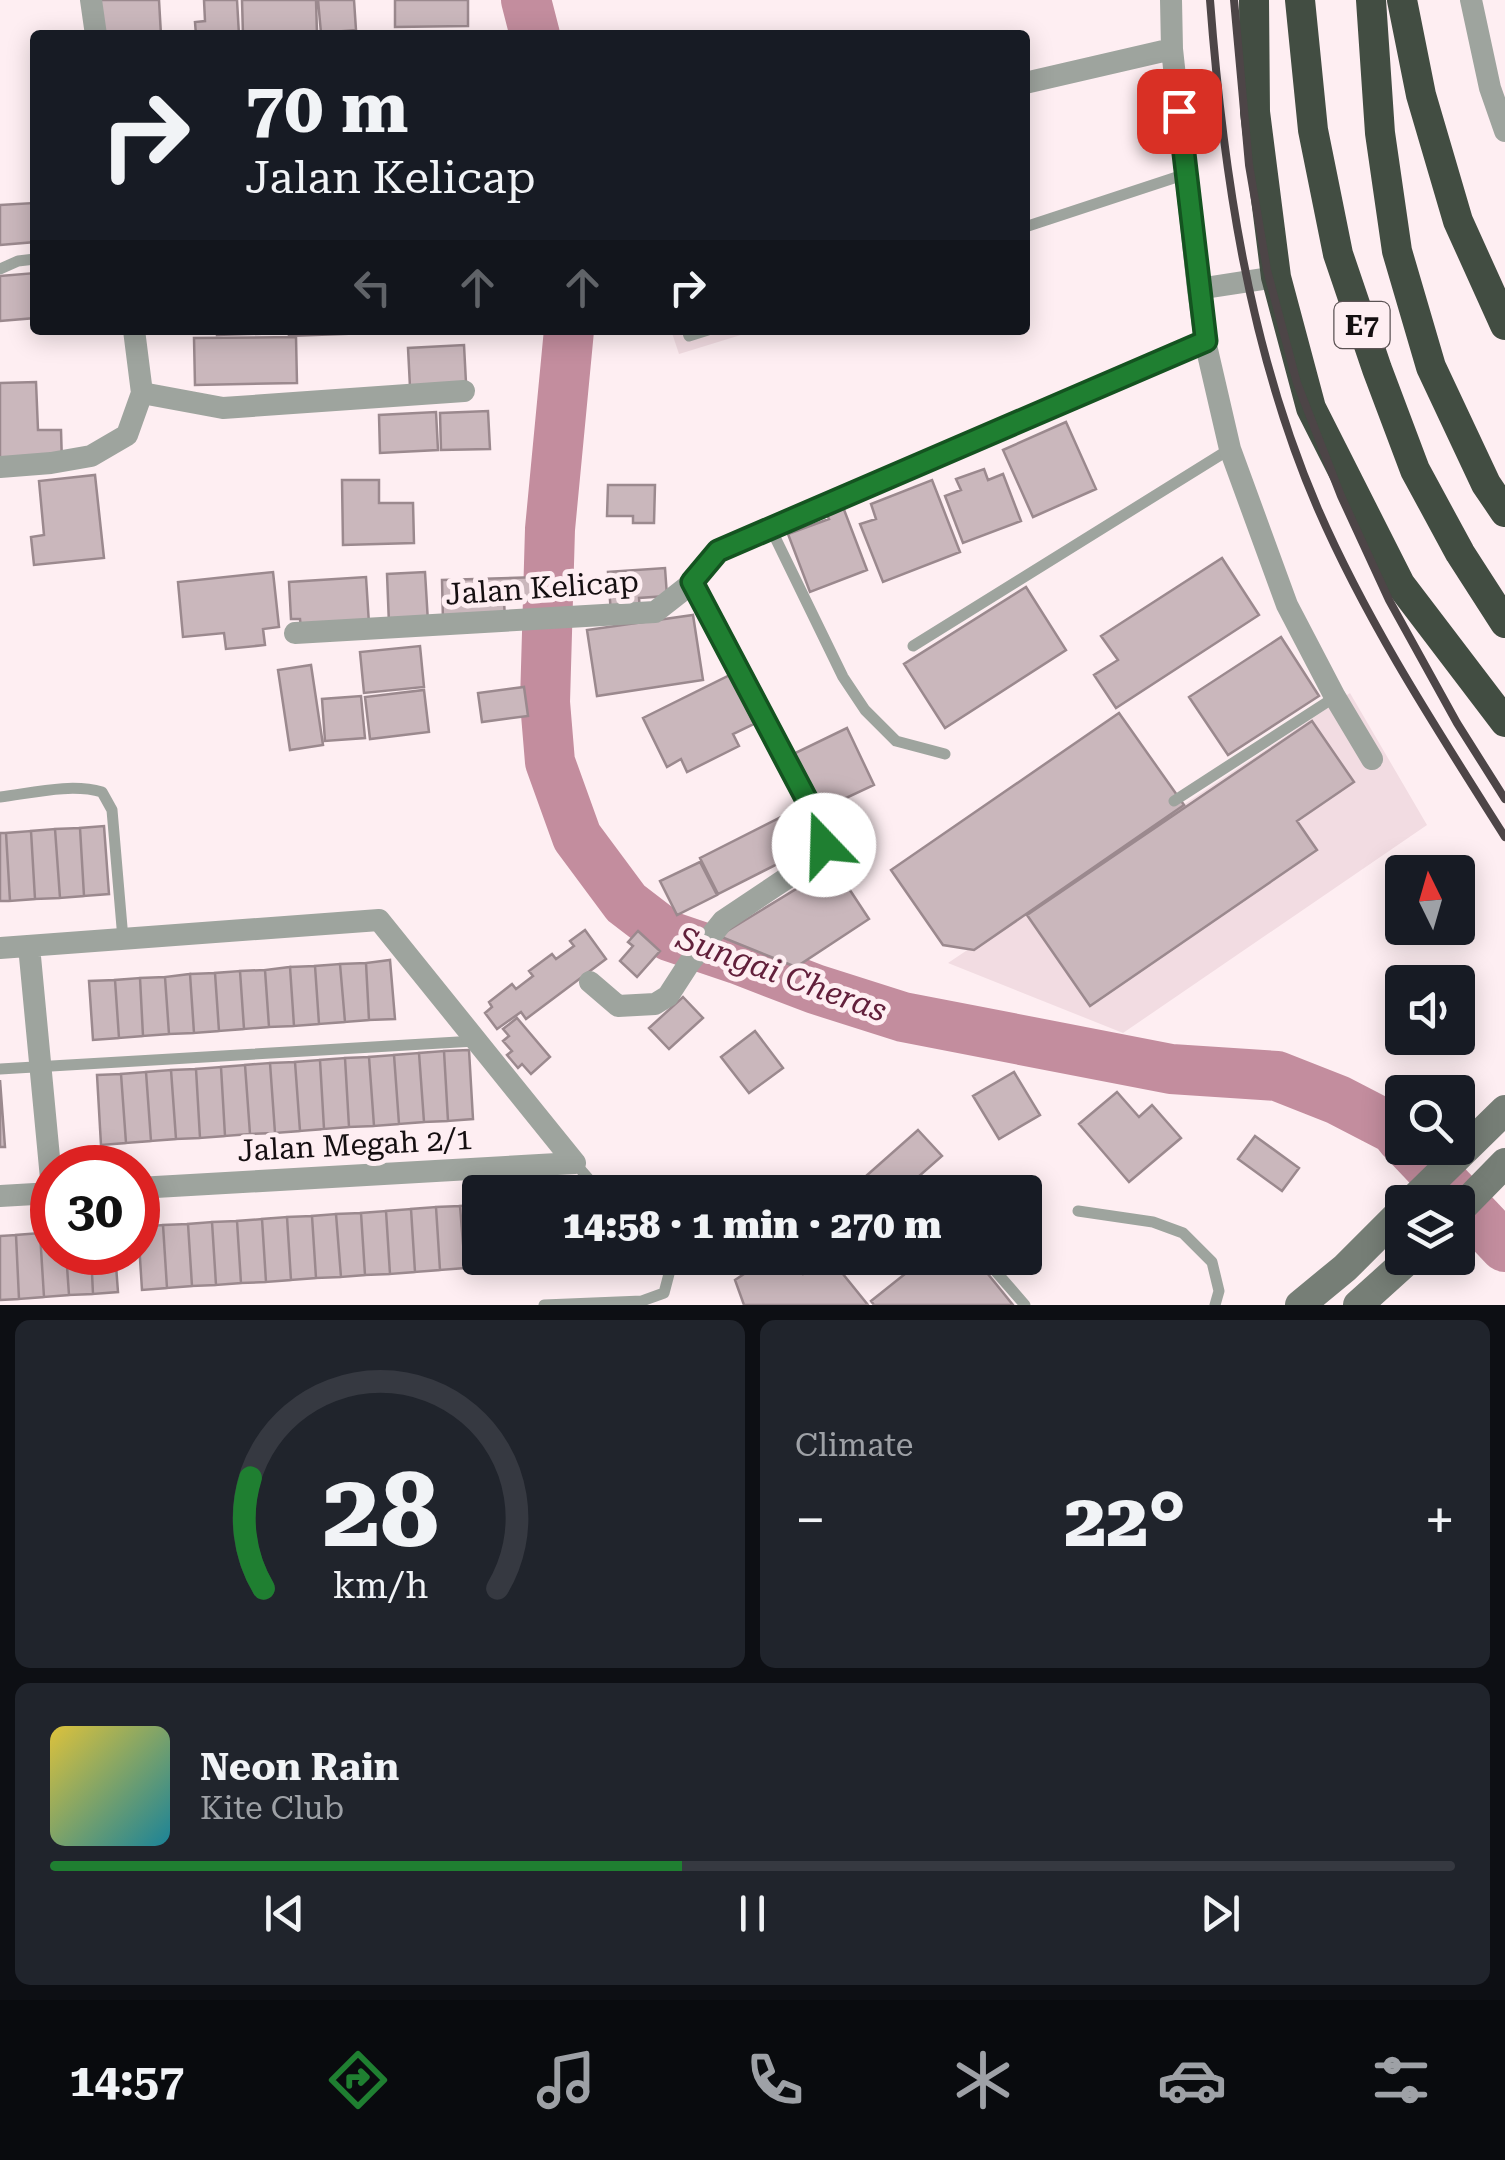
<!DOCTYPE html>
<meta charset="utf-8">
<style>
:root{--surface:#171b24;--page:#20242c;--text:#f1f3f6;--muted:#9ea1a6;--line:#363941;--accent:#1f7f31}
body{margin:0;font-family:"Roboto Serif",serif;background:var(--page);color:var(--text);height:100vh;display:flex;flex-direction:column;font-size:38px;white-space:nowrap}
*{box-sizing:border-box;margin:0}
p{font-size:32px;color:var(--muted)}
.icon{flex:none;width:55px;height:55px;fill:none;stroke:currentColor;stroke-width:2;stroke-linecap:round;stroke-linejoin:round}
.map{position:relative;height:1305px;overflow:hidden}
.drawer{display:flex;flex-direction:column;gap:15px;padding:15px;background:#0d0f14;flex:1}
.drawer>*{flex:none}
.banner{position:absolute;left:30px;top:30px;width:1000px;height:305px;border-radius:10px;box-shadow:0 5px 25px #0003;background:#171b24;color:var(--text);overflow:hidden}
.needle{width:65px;rotate:355deg}
.fabs{position:absolute;left:1385px;top:855px;display:grid;gap:20px}
.fabs a{display:grid;place-items:center;width:90px;height:90px;border-radius:10px;background:var(--surface);box-shadow:0 5px 25px #0003;font-size:50px}
.speed{position:absolute;left:30px;top:1145px;display:flex;gap:20px;font-size:50px;font-weight:700;text-align:center}
.speed>*{display:grid;place-content:center;width:130px;height:130px;border-radius:50%;background:var(--surface);box-shadow:0 5px 25px #0003;line-height:1}
.speed .limit{border:15px solid #d22;background:#fff;color:#111}
.pin{position:absolute;display:grid;place-items:center;width:85px;height:85px;color:#fff;margin:-42px;border-radius:20px;box-shadow:0 5px 15px #0006}
.me{position:absolute;width:110px;margin:-55px;rotate:339deg;stroke-linejoin:round;filter:drop-shadow(0 0 8px #0008)}
.turn{display:flex;align-items:center;gap:35px;height:210px;padding:0 50px;font-size:45px}
.turn .icon{width:130px;height:130px;stroke-width:2.5}
.turn b{display:block;font-size:70px;line-height:85px}
.lanes{display:flex;align-items:center;height:95px;padding:0 50px;background:#0003;justify-content:center;gap:50px;direction:ltr}
.lanes .off{opacity:.35}
.big{font-size:75px;font-weight:800;line-height:1.1}
.drawer .widget{flex:1;display:flex;flex-direction:column;justify-content:center;gap:15px;min-width:0;padding:0 35px;border-radius:15px;background:var(--page)}
.drawer .dial{align-items:center;gap:0}
.dial svg{height:260px;overflow:visible;fill:none;stroke:var(--line);stroke-width:7;stroke-linecap:round;text-anchor:middle}
.dial text{fill:var(--text);stroke:none}
.song{display:flex;align-items:center;gap:30px}
.cover{width:120px;height:120px;border-radius:15px;background:linear-gradient(135deg,hsl(50 70% 55%),hsl(190 70% 35%))}
.played{height:10px;border-radius:5px;background:linear-gradient(90deg,var(--accent) 45%,var(--line) 45%)}
.keys{display:flex;justify-content:space-around;direction:ltr}
.heat{display:flex;justify-content:space-between;align-items:center;font-size:55px;direction:ltr}
.drawer .tiles{flex:1;display:grid;gap:15px;grid-template-columns:1fr 1fr}
.widget:last-child{grid-column:span 2}
.trip{position:absolute;left:462px;top:1175px;width:580px;height:100px;border-radius:10px;background:var(--surface);box-shadow:0 5px 25px #0003;font-weight:800;line-height:100px;text-align:center}
.tabs{display:flex;height:160px;justify-content:space-around;align-items:center;background:#090b0e;color:var(--muted)}
.tabs .icon{width:70px;height:70px}
.tabs .active{color:var(--accent)}
.tabs b{font-size:45px;color:var(--text)}
.map>svg:first-child{display:block}
.built{fill:#f2dce2}
.lines{fill:none;stroke-linecap:round;stroke-linejoin:round}
.river{stroke:#c38d9e;stroke-width:50}
.building{fill:#cab7bc;stroke:#9b898e;stroke-width:2.5}
.lane{stroke:#9ea49e;stroke-width:11}
.street{stroke:#9ea49e;stroke-width:22}
.secondary{stroke:#767e76;stroke-width:30}
.highway{stroke:#424d42;stroke-width:30}
.rail{stroke:#4d4547;stroke-width:8}
.route-casing{stroke:#145320;stroke-width:25}
.route{stroke:#1f7f31;stroke-width:18}
.labels{text-anchor:middle;stroke-width:10;stroke-linejoin:round;paint-order:stroke}
.shield{fill:#feeef2;stroke:#5b5254;stroke-width:2.5}
.shield-label{font-size:28px;font-weight:bold;fill:#150f11}
.street-label{font-size:30px;fill:#150f11;stroke:#feeef2}
.water-label{font-size:32px;font-style:italic;fill:#62203b;stroke:#feeef2}
</style>
<div class="map">
<svg width="1505" height="1305" viewBox="0 0 1505 1305">
<rect width="100%" height="100%" fill="#feeef2"/>
<!-- built -->
<path class="built" d="M671,330H757L679,354Z
M1350,693L1427,825L1123,1033L948,963Z"/>
<g class="lines">
<!-- river -->
<path class="river" d="M526,0L535,35
M569,330L550,529L545,702L550,762L577,837L626,903L669,936L737,959L815,989L903,1017L1171,1069L1277,1076L1338,1100L1394,1129L1402,1139
M1411,1148L1505,1247"/>
</g>
<!-- building -->
<path class="building" d="M98,0H159L161,35H100Z
M204,0H237L239,35H196L195,22L205,21Z
M242,0H316L317,34L243,35Z
M318,0H354L356,30L321,33Z
M395,0H468V26L395,27Z
M34,203L35,242L0,245V205Z
M35,273V318L0,321V276Z
M137,330H214V332L137,334Z
M217,330H286V333L217,335Z
M288,330H368V333L289,336Z
M296,337L297,383L195,385L194,338Z
M464,345L466,383L410,387L408,348Z
M36,382L38,430H61L62,463L0,464V383Z
M488,411L490,449L441,450L440,413Z
M436,412L438,450L380,453L379,415Z
M1066,422L1096,489L1033,517L1003,450Z
M984,469L988,480L1003,474L1021,521L963,543L945,496L961,490L956,479Z
M95,475L104,558L34,565L31,537L44,535L39,481Z
M342,480H379V503H413L414,543L343,545Z
M932,480L960,552L883,582L860,524L876,519L871,504Z
M608,485H655L654,523H633V516H607Z
M843,507L867,570L810,592L788,534L829,519L826,513Z
M1222,558L1259,615L1116,708L1094,675L1118,660L1101,636Z
M665,568L667,596L639,598L640,611L611,614L608,572Z
M273,572L279,627L263,629L265,645L226,649L224,633L183,637L178,582Z
M425,572L428,622L389,624L387,574Z
M366,577L369,624L301,628L300,619H291L289,582Z
M539,577L540,600L504,601L505,619L443,621L442,580Z
M1026,587L1066,650L945,728L904,664Z
M693,615L703,680L597,696L587,630Z
M1281,637L1319,696L1228,755L1189,697Z
M420,646L424,687L364,693L360,652Z
M311,665L323,745L290,750L278,670Z
M730,675L754,724L733,734L739,746L687,772L681,759L667,767L643,718Z
M524,687L528,716L482,722L478,693Z
M424,690L429,732L370,739L365,697Z
M361,696L365,738L325,741L322,699Z
M1119,713L1184,805L974,950L943,945L891,870Z
M1312,721L1354,782L1297,821L1317,850L1090,1006L1027,915Z
M847,728L874,785L816,812L789,756Z
M793,811L811,847L718,894L700,858Z
M104,826L109,894L84,896L80,828Z
M80,828L84,896L60,898L55,829Z
M55,829L60,898L35,899L31,831Z
M31,831L35,899L10,901L6,833Z
M0,833H6L10,901H0Z
M700,862L717,895L677,915L660,881Z
M834,866L869,919L796,967L719,936Z
M585,930L606,959L526,1019L521,1012L497,1029L485,1013L492,1007L489,1002L512,984L516,989L533,976L529,971L552,954L556,959L574,946L570,941Z
M638,931L660,951L637,977L620,961L633,946L628,942Z
M390,960L395,1019L369,1020L366,963Z
M366,963L369,1020L345,1022L340,964Z
M340,964L345,1022L319,1024L315,966Z
M315,966L319,1024L294,1026L290,967Z
M290,967L294,1026L269,1027L265,970Z
M265,970L269,1027L244,1029L240,971Z
M240,971L244,1029L219,1031L215,973Z
M215,973L219,1031L194,1033L190,974Z
M190,974L194,1033L169,1034L165,977Z
M165,977L169,1034L143,1036L140,978Z
M140,978L143,1036L119,1038L115,980Z
M115,980L119,1038L93,1040L89,981Z
M683,997L703,1018L669,1049L649,1028Z
M517,1018L550,1057L531,1074L522,1064L518,1068L507,1055L512,1051L503,1041L509,1036L503,1029Z
M755,1031L783,1068L749,1093L721,1057Z
M469,1050L473,1119L448,1121L444,1051Z
M444,1051L448,1121L424,1122L419,1053Z
M419,1053L424,1122L399,1124L394,1055Z
M394,1055L399,1124L374,1126L369,1057Z
M369,1057L374,1126L349,1127L345,1058Z
M345,1058L349,1127L324,1129L320,1060Z
M320,1060L324,1129L300,1131L295,1062Z
M295,1062L300,1131L275,1133L270,1063Z
M270,1063L275,1133L250,1134L245,1065Z
M245,1065L250,1134L225,1136L221,1067Z
M221,1067L225,1136L200,1138L196,1069Z
M196,1069L200,1138L176,1139L171,1070Z
M171,1070L176,1139L151,1141L146,1072Z
M146,1072L151,1141L126,1143L121,1074Z
M1014,1072L1040,1115L999,1139L973,1096Z
M121,1074L126,1143L101,1145L97,1075Z
M0,1080L5,1147H0Z
M1117,1092L1139,1117L1152,1105L1181,1138L1129,1182L1079,1124Z
M918,1130L942,1156L901,1192H848Z
M1255,1136L1299,1168L1282,1191L1238,1159Z
M480,1205V1258H489V1267L465,1268L460,1206Z
M460,1206L465,1268L440,1270L436,1207Z
M436,1207L440,1270L415,1272L411,1209Z
M411,1209L415,1272L390,1274L386,1211Z
M386,1211L390,1274L365,1275L361,1213Z
M361,1213L365,1275L341,1277L336,1214Z
M336,1214L341,1277L316,1278L312,1216Z
M312,1216L316,1278L291,1280L287,1217Z
M287,1217L291,1280L266,1282L262,1219Z
M262,1219L266,1282L241,1283L237,1221Z
M237,1221L241,1283L216,1285L212,1222Z
M212,1222L216,1285L192,1286L188,1224Z
M188,1224L192,1286L167,1288L163,1225Z
M163,1225L167,1288L142,1290L138,1227Z
M40,1233L44,1297L19,1299L16,1235Z
M40,1233H52V1252H66L69,1295L44,1297Z
M16,1235L19,1299L0,1300V1236Z
M66,1252H91L93,1294L69,1295Z
M91,1252H115L118,1292L93,1294Z
M489,1258H514V1265L489,1267Z
M514,1258H539V1264L514,1265Z
M539,1258H563L564,1262L539,1264Z
M768,1258H789L803,1274L823,1258H830L868,1305H744L735,1280Z
M925,1258H975L1013,1305H874L871,1301Z"/>
<g class="lines">
<!-- lane -->
<path class="lane" d="M1025,227L1186,174
M0,269L18,261L35,259
M687,330L689,336L708,330
M770,527L843,677L865,710L896,741L945,754
M913,646L1230,449
M0,797C32,793 71,783 102,792L112,810L123,939
M1174,801L1335,697
M0,1069L475,1041
M575,1163L600,1192
M1078,1211L1153,1222L1183,1233L1212,1262L1219,1291L1215,1305
M984,1258L1025,1305
M544,1305L642,1301L664,1293L669,1274L655,1258"/>
<!-- street -->
<path class="street" d="M91,0L96,35
M1171,0L1172,49L1198,289L1205,341L1230,449L1287,605L1335,697L1372,759
M1471,0L1490,88L1505,131
M1025,83L1172,49
M1198,289L1276,277
M142,393L223,408L464,391
M0,467L51,463L91,456L127,435L142,393L134,330
M295,633L655,612L692,583L718,551L1205,341
M29,946L52,1189
M0,948L379,920L575,1163
M590,982L618,1006L655,1004L668,996L690,962L723,921L811,862L824,845L818,821L692,583
M138,1188L575,1163
M0,1196L52,1193"/>
<!-- secondary -->
<path class="secondary" d="M1411,1202L1505,1110
M1458,1211L1505,1163
M1300,1305L1345,1268L1402,1211
M1358,1305L1410,1258"/>
<!-- highway -->
<path class="highway" d="M1254,0L1255,112L1276,277L1311,408L1400,584L1505,722
M1300,0L1313,130L1338,254L1377,369L1415,470L1460,553L1505,623
M1371,0L1380,133L1397,251L1431,367L1486,484L1505,512
M1402,0L1421,95L1458,221L1505,325"/>
<!-- rail -->
<path class="rail" d="M1210,0C1223,172 1249,349 1318,509C1368,624 1438,731 1505,837
M1234,0L1249,165L1267,270L1297,383L1341,496L1389,600L1457,723L1505,799"/>
</g>
<g class="lines">
<defs>
<path id="route" d="M824,845L818,821L692,582L718,551L1206,341L1179,111"/>
</defs>
<!-- route casing -->
<use href="#route" class="route-casing"/>
<!-- route -->
<use href="#route" class="route"/>
</g>
<g class="labels">
<!-- shield labels -->
<rect class="shield" x="1334.5" y="302" width="55" height="46" rx="8"/>
<g class="shield-label">
<text x="1362" y="335">E7</text>
</g>
<!-- street labels -->
<g class="street-label">
<text transform="translate(542 588) rotate(-4)" y="10">Jalan Kelicap</text>
<text transform="translate(355 1145) rotate(-3)" y="10">Jalan Megah 2/1</text>
</g>
<!-- water labels -->
<g class="water-label">
<text transform="translate(782 974) rotate(20)" y="11">Sungai Cheras</text>
</g>
</g>
</svg>
<div class="fabs">
<a><svg class="needle" viewBox="-14 -14 28 28"><path d="M0-13l5 13h-10z" fill="#e53935"/><path d="M0 13l5-13h-10z" fill="#9ea1a6"/></svg></a>
<a><svg class="icon" aria-label="sound" viewBox="0 0 24 24"><path d="M4 9h4l5-4v14l-5-4H4zM17 9q2 3 0 6"/></svg></a>
<a><svg class="icon" aria-label="search" viewBox="0 0 24 24"><circle cx="10" cy="10" r="6"/><path d="M15 15l6 6"/></svg></a>
<a><svg class="icon" aria-label="layers" viewBox="0 0 24 24"><path d="M12 4l9 5-9 5-9-5zM3 14l9 5 9-5"/></svg></a>
</div>
<div class="speed"><div class="limit">30</div></div>
<div class="pin" style="left:1179px;top:111px;background:#d93025"><svg class="icon" aria-label="arrive" viewBox="0 0 24 24"><path d="M6 21V4h12l-3 4 3 4H6"/></svg></div>
<svg class="me" style="left:824px;top:845px" viewBox="-20 -20 40 40"><circle r="19" fill="#fff"/><path d="M0-13L10 11 0 6-10 11z" fill="#1f7f31"/></svg>
<div class="trip">14:58 · 1 min · 270 m</div>
<div class="banner">
<div class="turn"><svg class="icon" aria-label="right" viewBox="0 0 24 24"><path d="M7 20v-9h11M14 6l5 5-5 5"/></svg><div><b>70 m</b>Jalan Kelicap</div></div>
<div class="lanes"><svg class="icon off" aria-label="left" viewBox="0 0 24 24"><path d="M17 20v-9H6M10 6l-5 5 5 5"/></svg><svg class="icon off" aria-label="ahead" viewBox="0 0 24 24"><path d="M12 20V5M6 11l6-6 6 6"/></svg><svg class="icon off" aria-label="ahead" viewBox="0 0 24 24"><path d="M12 20V5M6 11l6-6 6 6"/></svg><svg class="icon" aria-label="right" viewBox="0 0 24 24"><path d="M7 20v-9h11M14 6l5 5-5 5"/></svg></div>
</div>
</div>
<section class="drawer">
<div class="tiles">
<div class="widget dial"><svg viewBox="0 0 100 80">
<path d="M14 69A42 42 0 1 1 86 69"/>
<path d="M14 69A42 42 0 0 1 10 35" stroke="#1f7f31"/>
<text x="50" y="56" font-size="32" font-weight="700">28</text>
<text x="50" y="72" font-size="11">km/h</text>
</svg></div>
<div class="widget"><p>Climate</p>
<div class="heat"><a>−</a><b class="big">22°</b><a>+</a></div>
</div>
<div class="widget">
<div class="song"><i class="cover"></i><div><b>Neon Rain</b><p>Kite Club</p></div></div>
<div class="played"></div>
<div class="keys"><svg class="icon" aria-label="previous" viewBox="0 0 24 24"><path d="M18 5L8 12l10 7zM5 5v14"/></svg><svg class="icon" aria-label="pause" viewBox="0 0 24 24"><path d="M8 5v14M16 5v14"/></svg><svg class="icon" aria-label="next" viewBox="0 0 24 24"><path d="M6 5l10 7-10 7zM19 5v14"/></svg></div>
</div>
</div>
</section>
<nav class="tabs">
<b>14:57</b>
<svg class="icon active" aria-label="directions" viewBox="0 0 24 24"><path d="M12 3l9 9-9 9-9-9zM9 14v-3h6M13 9l2 2-2 2"/></svg>
<svg class="icon" aria-label="music" viewBox="0 0 24 24"><path d="M9 18V5l10-2v13"/><circle cx="6" cy="18" r="3"/><circle cx="16" cy="16" r="3"/></svg>
<svg class="icon" aria-label="phone" viewBox="0 0 24 24"><path d="M5 4h4l2 5-3 2q2 4 5 5l2-3 5 2v4C11 20 4 13 5 4z"/></svg>
<svg class="icon" aria-label="climate" viewBox="0 0 24 24"><path d="M12 3v18M4 7l16 10M4 17L20 7"/></svg>
<svg class="icon" aria-label="car" viewBox="0 0 24 24"><path d="M5 17H2v-5l4-1 3-4h7l3 4 3 1v5h-3M9 17h6M6 11h13"/><circle cx="7" cy="17" r="2"/><circle cx="17" cy="17" r="2"/></svg>
<svg class="icon" aria-label="filters" viewBox="0 0 24 24"><path d="M4 7h16M4 17h16"/><circle cx="9" cy="7" r="2"/><circle cx="15" cy="17" r="2"/></svg>
</nav>
